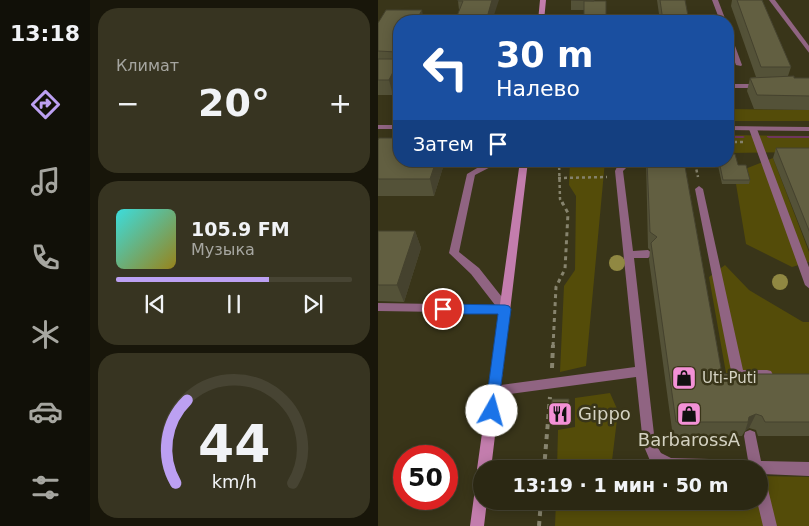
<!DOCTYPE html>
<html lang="ru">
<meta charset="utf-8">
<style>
:root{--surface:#2b2813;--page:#373421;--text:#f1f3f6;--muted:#a6a6a0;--line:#474433;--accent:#bca0f2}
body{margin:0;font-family:"DejaVu Sans",sans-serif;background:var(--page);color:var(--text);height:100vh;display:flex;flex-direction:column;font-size:19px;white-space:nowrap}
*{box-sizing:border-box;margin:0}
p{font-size:16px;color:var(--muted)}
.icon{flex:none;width:28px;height:28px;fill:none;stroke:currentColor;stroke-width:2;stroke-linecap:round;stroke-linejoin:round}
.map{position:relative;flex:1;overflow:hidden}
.details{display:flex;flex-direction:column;gap:8px;padding:8px;background:#18160a;width:288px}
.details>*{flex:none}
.top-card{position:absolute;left:15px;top:15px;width:341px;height:152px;border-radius:20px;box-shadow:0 2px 12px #0003,0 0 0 1px var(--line);background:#1a4fa0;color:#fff;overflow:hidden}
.speed{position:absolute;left:15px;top:445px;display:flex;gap:10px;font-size:25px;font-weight:700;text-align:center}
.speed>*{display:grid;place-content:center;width:65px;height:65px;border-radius:50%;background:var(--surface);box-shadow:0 2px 12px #0003,0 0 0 1px var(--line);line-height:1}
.speed .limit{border:8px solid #d22;background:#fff;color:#111}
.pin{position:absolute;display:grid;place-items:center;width:42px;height:42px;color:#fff;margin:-21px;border:2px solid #fff;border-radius:50%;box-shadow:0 1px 5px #0007}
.me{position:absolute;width:55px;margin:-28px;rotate:7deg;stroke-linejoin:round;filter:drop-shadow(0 0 4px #0008)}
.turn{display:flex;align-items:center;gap:18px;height:105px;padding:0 20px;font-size:22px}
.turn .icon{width:65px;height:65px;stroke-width:2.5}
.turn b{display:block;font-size:35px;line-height:42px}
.then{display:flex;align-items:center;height:48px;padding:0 20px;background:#0003;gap:10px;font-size:19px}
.big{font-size:38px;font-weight:600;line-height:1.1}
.details .widget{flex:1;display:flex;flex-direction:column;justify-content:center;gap:8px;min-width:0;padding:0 18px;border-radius:20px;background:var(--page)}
.details .dial{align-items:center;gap:0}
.dial svg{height:130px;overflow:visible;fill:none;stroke:var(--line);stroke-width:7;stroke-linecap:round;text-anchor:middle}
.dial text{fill:var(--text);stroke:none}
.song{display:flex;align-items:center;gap:15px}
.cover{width:60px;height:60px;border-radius:8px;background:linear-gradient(135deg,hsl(180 70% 55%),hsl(50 70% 35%))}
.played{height:5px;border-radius:2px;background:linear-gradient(90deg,var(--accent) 65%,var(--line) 65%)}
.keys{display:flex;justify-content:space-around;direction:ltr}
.heat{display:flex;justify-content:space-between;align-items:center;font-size:28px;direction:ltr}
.trip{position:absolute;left:95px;top:460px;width:295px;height:50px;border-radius:25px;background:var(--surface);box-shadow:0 2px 12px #0003,0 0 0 1px var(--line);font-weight:600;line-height:50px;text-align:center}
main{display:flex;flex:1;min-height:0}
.tab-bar{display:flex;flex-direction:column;width:90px;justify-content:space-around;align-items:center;background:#111008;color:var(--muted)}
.tab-bar .icon{width:35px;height:35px}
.tab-bar .selected{color:var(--accent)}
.tab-bar b{font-size:22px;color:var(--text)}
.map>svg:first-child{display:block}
.green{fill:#544c09}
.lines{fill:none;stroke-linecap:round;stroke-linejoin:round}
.stream{fill:#6e365e;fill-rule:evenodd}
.path-far2{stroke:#87846e;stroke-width:2.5;stroke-dasharray:3 3;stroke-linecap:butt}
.path-far1{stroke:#87846e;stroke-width:3;stroke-dasharray:4 4;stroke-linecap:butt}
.path{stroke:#87846e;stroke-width:4;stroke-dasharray:5 5;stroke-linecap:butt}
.service{fill:#906482;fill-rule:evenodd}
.minor{fill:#906482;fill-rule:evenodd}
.tertiary{fill:#906482;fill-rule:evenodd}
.secondary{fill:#c37dad;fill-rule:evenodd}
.tree{fill:#908842}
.wall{fill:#545238}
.shaded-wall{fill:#45422e}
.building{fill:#625f41;stroke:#45422e}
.route{fill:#1a73e8;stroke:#114b97}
.labels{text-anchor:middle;stroke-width:5;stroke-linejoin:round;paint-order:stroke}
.poi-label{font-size:15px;fill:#d4d2c2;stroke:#393519;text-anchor:start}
.near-poi-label{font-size:18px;fill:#d4d2c2;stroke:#393519;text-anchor:start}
</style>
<main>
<nav class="tab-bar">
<b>13:18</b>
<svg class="icon selected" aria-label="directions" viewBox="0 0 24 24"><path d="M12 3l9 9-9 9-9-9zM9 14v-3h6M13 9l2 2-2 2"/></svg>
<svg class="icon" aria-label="music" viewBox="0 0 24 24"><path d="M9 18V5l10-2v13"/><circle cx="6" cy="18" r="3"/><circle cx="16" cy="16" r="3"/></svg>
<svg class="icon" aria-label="phone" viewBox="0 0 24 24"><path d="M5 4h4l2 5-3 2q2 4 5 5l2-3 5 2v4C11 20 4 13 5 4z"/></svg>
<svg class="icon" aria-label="climate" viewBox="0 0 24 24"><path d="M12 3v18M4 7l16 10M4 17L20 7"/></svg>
<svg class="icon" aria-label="car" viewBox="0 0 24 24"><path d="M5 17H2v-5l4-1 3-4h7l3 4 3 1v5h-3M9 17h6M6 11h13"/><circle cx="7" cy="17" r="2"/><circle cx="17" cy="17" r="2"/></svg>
<svg class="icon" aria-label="filters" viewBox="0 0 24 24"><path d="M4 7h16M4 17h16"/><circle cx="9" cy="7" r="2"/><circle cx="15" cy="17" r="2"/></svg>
</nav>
<section class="details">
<div class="widget"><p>Климат</p>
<div class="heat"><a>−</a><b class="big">20°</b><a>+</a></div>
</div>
<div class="widget">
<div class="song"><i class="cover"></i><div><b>105.9 FM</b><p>Музыка</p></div></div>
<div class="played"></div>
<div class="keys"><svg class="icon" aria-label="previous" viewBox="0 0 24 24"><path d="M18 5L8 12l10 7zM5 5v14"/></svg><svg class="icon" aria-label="pause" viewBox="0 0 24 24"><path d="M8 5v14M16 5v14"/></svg><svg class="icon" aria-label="next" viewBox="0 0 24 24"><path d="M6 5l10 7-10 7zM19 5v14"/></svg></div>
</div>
<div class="widget dial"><svg viewBox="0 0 100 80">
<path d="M14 69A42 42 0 1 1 86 69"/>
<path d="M14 69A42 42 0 0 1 21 18" stroke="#bca0f2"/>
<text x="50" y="56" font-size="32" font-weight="700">44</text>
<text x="50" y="72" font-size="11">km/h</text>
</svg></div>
</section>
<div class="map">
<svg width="432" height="526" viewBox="0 0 432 526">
<rect width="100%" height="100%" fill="#393519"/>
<!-- green -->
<path class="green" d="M350,109L431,110V121H350Z
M350,135L431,136V152L350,153Z
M395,158L431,252V262L414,267L368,244L358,184L367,169Z
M192,161H227L208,366L182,372L186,286L197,270L198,196L191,185Z
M347,265L371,290L425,322H431V378L348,373L331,277Z
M232,393L240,411L233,469H179L180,430L197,427V398Z
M381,476L431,477V526H177L178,501H381Z"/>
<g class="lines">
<!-- stream -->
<path class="stream" d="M350,136H365L367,137L365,138H350Z
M389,136H432V138H391L389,137Z"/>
<!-- path-far2 -->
<path class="path-far2" d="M350,142H367
M181,161L182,199L185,204
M312,161L317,163L320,177
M180,178L229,177"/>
<!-- path-far1 -->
<path class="path-far1" d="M175,346L178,287L187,269L190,213L184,202"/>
<!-- path -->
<path class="path" d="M174,368L175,345
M166,469L172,397
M161,526L163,501"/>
<!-- service -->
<path class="service" d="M334,0H340L348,21H342Z
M34,18L55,19L58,21H32V19Z
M350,33L353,35L364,65L363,66L358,65L350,44Z
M350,84H383L387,86L383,88H350Z
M372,127H378L379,129L432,270V289L427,285L371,129Z
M111,161H124L97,175L81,252L101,268L131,306L132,309L131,312L127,313L0,311V303L117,305L93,274L71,253L89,174Z
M245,161H255L245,171L255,251L270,250L275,254L270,258H256L277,443L283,453L293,458L370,460L366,436L367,432L372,430L377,432L383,461L432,462V476L381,474V469H289L273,463L265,444L258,377L116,396L112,395L110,391L112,387L116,386L257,367L237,171L240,165Z
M321,186L325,189L365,370H389L393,371L395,375L393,379L389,380H367L368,386L366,390L362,391L358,390L356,386L317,189Z
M381,474L386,476L388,481L399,526H385L379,501H381Z"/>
<!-- minor -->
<path class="minor" d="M391,0H397L432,47V54Z"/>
<!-- tertiary -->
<path class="tertiary" d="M0,125H21V129H0Z
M350,126L432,127V131L350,130Z"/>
<!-- secondary -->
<path class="secondary" d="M162,0H168L166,21H160Z
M142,161H150L113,469H104V475L101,474L99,469Z
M104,482V501H109L106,526H92L97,489L99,484Z"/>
</g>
<!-- trees -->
<g class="tree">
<circle cx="239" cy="263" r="8"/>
<circle cx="402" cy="282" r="8"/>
</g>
<!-- wall -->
<path class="wall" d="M121,0L81,10L80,1Z
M193,0H216L206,10H193Z
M279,0H307L311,21H282Z
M354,0H384L413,67L410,76L416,78H432V110L376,109L369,91L372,78L378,77L353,6Z
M21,21V80L15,95H0V23Z
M350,83L354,97L351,109H350Z
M0,140L21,161H67L56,196H0Z
M398,148H432V252L395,158Z
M268,161H306L344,374L369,382L432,374V436H380L378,430L371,428L367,431L364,436L295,437L271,260L272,250L270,248Z
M339,161H350L360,165L372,180L371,184H344Z
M0,231H37L43,248L26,302L0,301Z
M191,399V423H174V419Z"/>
<!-- shaded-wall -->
<path class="shaded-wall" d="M114,0H121L114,21H108Z
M44,10L46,21H38Z
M21,54V80L15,95L11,80L17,62Z
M58,161H67L56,196L52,179Z
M37,231L43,248L26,302L19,285Z
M378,414L371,428L367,431L370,422L371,417Z"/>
<!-- building -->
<path class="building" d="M80,0H114L108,21H77L85,1H80Z
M193,0H216V1Z
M282,0H307L311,21H285Z
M359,0H384L413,67H383Z
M206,1H228V21H206Z
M8,10H44L38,21H21V54L17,62H20L11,80H0V59H17L19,57V52L0,51V23Z
M416,76V78H432V96L379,95L372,78Z
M350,83L354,97H350Z
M1,138H21V161H58L52,179H0V140Z
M398,148H432V233Z
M350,154H357L360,165H368L372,180H345L341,161H350Z
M269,161H306L344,374H362L364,381L369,382L375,380L377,374H432V422H387L384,416L378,414L371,417L370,422H298L273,243L279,237L272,232Z
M0,231H37L19,285H0Z
M174,399H191V419H174Z"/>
<!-- route -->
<path class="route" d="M65,304L127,305L131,306L133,309L119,415L114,417L109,415L107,411L120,314H65L61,312L59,309L61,305Z"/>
<!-- icons -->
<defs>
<symbol id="shop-square" viewBox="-11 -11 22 22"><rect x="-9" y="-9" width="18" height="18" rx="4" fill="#f391d6" stroke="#393519"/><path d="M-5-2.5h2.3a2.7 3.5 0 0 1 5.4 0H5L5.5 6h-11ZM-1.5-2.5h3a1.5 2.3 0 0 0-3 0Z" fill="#111"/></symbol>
<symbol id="restaurant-square" viewBox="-11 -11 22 22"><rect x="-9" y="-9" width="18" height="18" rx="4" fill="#f391d6" stroke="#393519"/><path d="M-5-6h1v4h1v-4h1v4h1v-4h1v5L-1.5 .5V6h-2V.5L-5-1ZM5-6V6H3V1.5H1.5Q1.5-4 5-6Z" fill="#111"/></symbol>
</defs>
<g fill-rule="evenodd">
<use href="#shop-square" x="292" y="364" width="28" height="28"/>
<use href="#restaurant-square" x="168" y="400" width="28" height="28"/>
<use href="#shop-square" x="297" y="400" width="28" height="28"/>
</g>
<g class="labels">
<!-- poi labels -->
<g class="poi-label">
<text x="324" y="383">Uti-Puti</text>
</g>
<!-- near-poi labels -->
<g class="near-poi-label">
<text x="200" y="420">Gippo</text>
<text x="311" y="446" text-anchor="middle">BarbarossA</text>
</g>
</g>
</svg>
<div class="speed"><div class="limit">50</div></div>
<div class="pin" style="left:65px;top:309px;background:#d93025"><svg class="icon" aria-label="arrive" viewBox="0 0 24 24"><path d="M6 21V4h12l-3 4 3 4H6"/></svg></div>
<svg class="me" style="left:114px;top:411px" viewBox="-20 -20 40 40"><circle r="19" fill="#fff"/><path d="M0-13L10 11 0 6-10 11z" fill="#1a73e8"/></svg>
<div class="trip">13:19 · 1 мин · 50 m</div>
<div class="top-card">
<div class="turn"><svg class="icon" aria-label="left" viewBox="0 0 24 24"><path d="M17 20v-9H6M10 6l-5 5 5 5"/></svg><div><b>30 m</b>Налево</div></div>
<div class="then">Затем<svg class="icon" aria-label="arrive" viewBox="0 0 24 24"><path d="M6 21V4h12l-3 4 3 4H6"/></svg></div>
</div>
</div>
</main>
